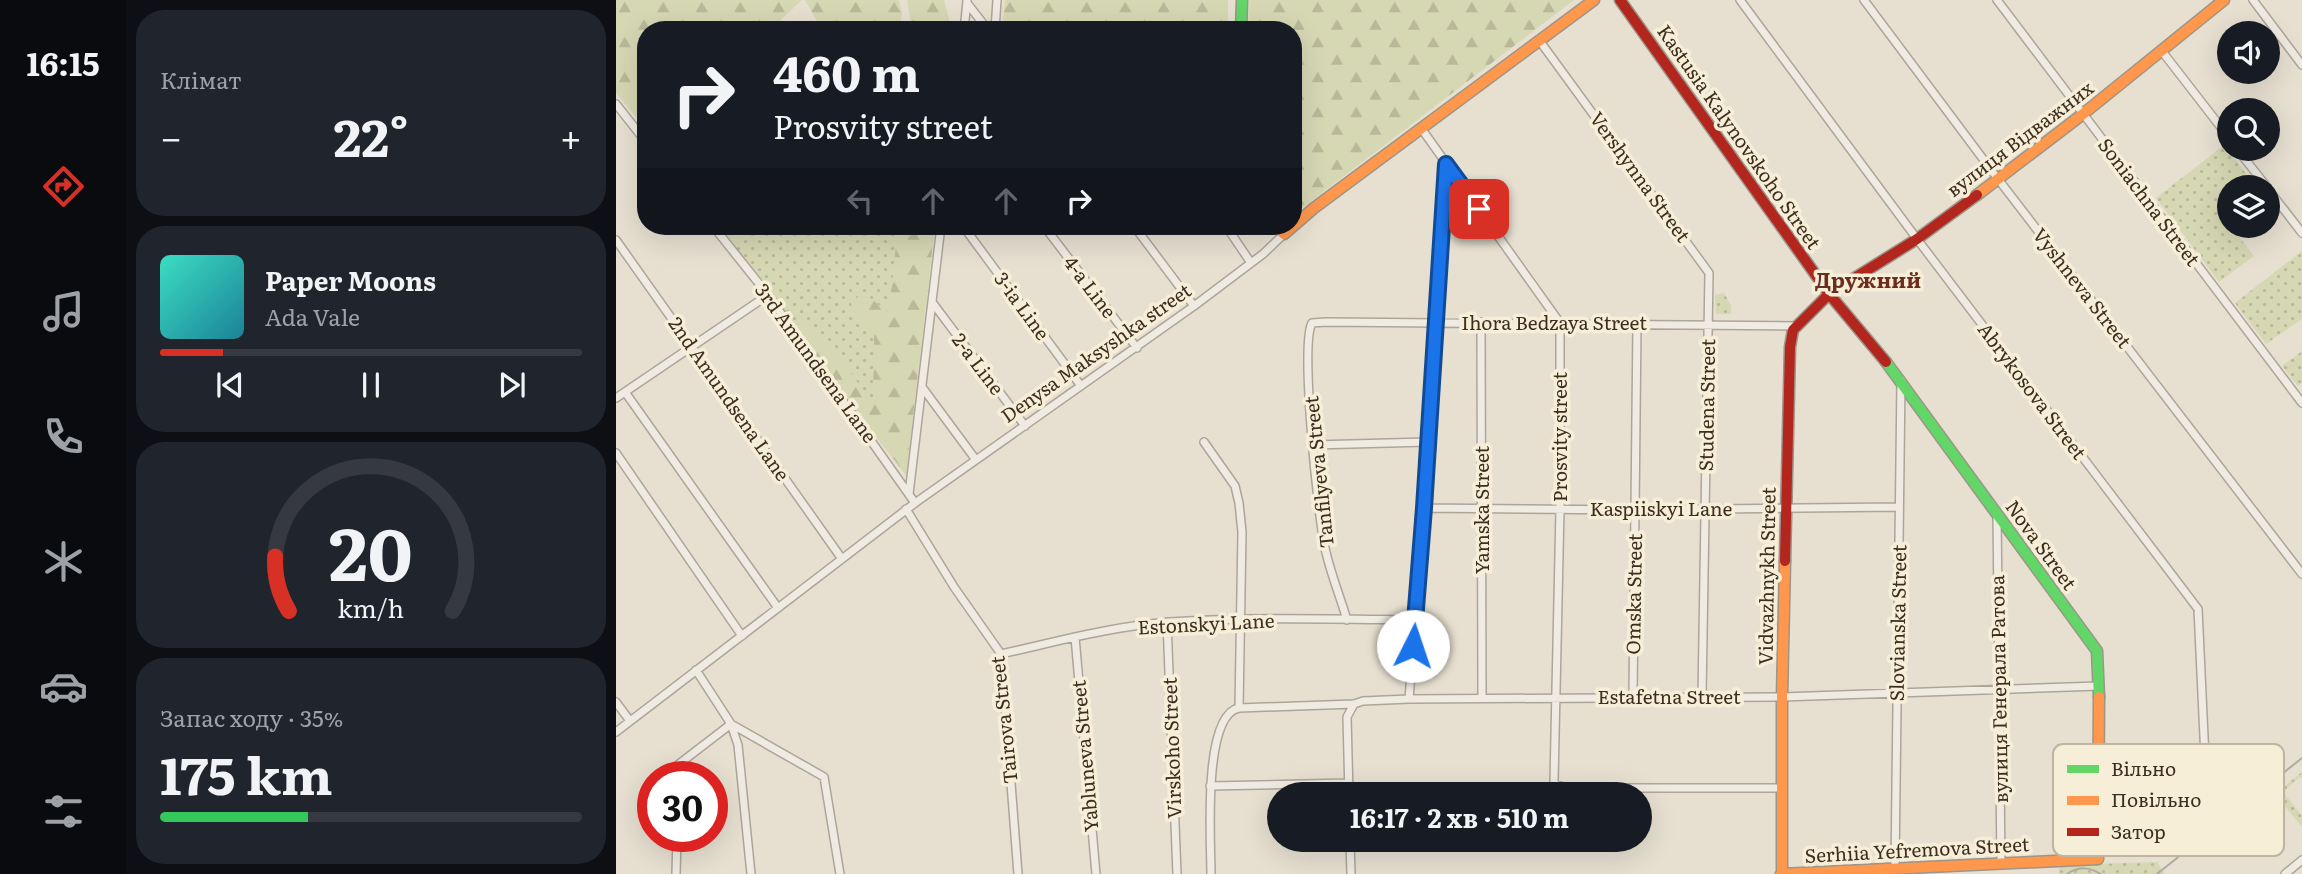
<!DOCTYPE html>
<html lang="uk">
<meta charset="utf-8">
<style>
:root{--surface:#171b24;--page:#20242c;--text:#f1f3f6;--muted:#9ea1a6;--line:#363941;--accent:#d93025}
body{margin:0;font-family:Literata,serif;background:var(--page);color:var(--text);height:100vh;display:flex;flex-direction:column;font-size:26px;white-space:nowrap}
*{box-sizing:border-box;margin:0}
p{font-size:23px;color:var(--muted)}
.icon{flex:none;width:38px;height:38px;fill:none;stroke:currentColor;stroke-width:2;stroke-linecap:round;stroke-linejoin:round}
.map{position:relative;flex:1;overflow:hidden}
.panel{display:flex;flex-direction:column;gap:10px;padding:10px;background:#0d0f14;width:490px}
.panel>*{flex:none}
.banner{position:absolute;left:21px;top:21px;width:665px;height:214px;border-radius:28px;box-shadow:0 7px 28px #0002;background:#171b24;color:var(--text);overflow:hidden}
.tools{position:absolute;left:1601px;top:21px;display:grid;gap:14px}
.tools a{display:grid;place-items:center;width:63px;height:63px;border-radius:50%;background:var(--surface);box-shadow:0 7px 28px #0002;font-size:35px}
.speed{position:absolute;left:21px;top:761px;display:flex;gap:14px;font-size:35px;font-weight:700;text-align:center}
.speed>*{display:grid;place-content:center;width:91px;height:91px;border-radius:50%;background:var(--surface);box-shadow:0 7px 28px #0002;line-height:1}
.speed .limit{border:10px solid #d22;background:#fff;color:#111}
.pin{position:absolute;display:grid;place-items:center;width:60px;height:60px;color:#fff;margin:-30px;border-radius:14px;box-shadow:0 4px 10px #0006}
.me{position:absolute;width:77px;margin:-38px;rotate:4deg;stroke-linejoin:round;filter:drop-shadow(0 0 5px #0008)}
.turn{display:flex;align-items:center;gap:24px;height:147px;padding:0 21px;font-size:32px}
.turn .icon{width:91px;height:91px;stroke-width:2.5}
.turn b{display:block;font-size:49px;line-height:60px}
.lanes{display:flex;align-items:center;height:66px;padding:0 21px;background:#0003;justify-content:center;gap:35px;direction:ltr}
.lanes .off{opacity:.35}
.big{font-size:52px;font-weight:700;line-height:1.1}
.panel .card{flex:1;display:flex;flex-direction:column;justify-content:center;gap:10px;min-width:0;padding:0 24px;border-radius:28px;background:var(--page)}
.panel .dial{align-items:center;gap:0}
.dial svg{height:182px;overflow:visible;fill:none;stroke:var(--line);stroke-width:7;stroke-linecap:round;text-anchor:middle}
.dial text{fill:var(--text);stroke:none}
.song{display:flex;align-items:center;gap:21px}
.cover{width:84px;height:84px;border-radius:10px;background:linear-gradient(135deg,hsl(170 70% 55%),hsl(190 70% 35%))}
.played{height:7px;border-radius:4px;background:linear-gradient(90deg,var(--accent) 15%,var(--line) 15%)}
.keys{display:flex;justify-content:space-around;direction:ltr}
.heat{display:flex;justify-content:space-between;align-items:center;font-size:38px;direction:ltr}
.charge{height:10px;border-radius:5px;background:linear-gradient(90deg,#34c759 35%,var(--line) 0)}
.trip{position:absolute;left:651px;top:782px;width:385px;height:70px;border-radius:35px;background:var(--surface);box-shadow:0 7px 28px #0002;font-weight:700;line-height:70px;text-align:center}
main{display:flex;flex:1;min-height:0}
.tab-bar{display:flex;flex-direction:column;width:126px;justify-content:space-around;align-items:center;background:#090b0e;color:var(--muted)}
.tab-bar .icon{width:49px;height:49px}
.tab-bar .selected{color:var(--accent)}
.tab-bar b{font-size:32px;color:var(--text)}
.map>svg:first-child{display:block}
.grass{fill:url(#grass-dots)}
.forest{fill:url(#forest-firs)}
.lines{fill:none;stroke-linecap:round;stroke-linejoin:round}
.street-casing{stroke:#ada599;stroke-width:10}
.fast-casing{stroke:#9c958a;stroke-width:13}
.slow-casing{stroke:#9c958a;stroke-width:13}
.jam-casing{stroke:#9c958a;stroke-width:13}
.street{stroke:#efebe3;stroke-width:7}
.fast{stroke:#63d668;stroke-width:10}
.slow{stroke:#ff974d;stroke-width:10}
.jam{stroke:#b3261e;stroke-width:10}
.tram{stroke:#afaaa2;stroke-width:2}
.route-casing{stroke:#114b97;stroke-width:18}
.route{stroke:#1a73e8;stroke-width:12}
.labels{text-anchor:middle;stroke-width:7;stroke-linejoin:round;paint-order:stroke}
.street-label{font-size:19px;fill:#3d2e20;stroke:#f7eed8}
.neighbourhood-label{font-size:21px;font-weight:bold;fill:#6b2e1e;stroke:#f7eed8}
.key{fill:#f7eed8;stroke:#bfb4a1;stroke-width:2}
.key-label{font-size:19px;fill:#3d2e20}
</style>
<main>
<nav class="tab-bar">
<b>16:15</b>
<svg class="icon selected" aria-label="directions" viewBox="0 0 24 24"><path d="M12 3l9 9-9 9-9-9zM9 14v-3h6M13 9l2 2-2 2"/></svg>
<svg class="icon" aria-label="music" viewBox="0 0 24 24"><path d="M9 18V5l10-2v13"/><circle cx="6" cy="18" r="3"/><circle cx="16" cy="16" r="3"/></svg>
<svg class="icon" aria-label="phone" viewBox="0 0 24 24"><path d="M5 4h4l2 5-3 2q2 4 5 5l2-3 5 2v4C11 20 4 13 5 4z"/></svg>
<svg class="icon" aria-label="climate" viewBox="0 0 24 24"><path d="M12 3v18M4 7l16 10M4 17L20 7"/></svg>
<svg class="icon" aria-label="car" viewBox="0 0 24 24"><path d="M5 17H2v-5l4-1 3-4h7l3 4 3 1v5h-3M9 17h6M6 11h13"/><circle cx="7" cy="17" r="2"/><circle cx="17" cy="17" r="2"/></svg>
<svg class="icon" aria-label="filters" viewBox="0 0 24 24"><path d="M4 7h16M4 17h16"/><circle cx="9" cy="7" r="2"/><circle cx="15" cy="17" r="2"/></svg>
</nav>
<section class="panel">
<div class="card"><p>Клімат</p>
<div class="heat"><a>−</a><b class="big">22°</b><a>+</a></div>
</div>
<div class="card">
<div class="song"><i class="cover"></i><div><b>Paper Moons</b><p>Ada Vale</p></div></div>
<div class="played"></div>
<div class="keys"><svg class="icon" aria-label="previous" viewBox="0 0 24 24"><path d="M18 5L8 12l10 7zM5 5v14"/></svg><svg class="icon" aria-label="pause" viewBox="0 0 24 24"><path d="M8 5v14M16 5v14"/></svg><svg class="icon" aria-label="next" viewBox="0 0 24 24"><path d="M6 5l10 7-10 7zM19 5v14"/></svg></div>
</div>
<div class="card dial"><svg viewBox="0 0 100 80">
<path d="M14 69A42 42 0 1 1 86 69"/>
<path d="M14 69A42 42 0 0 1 8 45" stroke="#d93025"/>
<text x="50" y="56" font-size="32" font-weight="700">20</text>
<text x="50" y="72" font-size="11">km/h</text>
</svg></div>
<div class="card"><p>Запас ходу · 35%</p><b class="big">175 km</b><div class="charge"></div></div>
</section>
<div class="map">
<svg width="1686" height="874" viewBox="0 0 1686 874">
<defs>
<pattern id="grass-dots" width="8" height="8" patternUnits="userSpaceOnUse" patternTransform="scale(1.75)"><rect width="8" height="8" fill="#d6d7b3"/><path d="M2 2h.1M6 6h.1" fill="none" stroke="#b9b99a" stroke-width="1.8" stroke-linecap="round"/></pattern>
<pattern id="forest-firs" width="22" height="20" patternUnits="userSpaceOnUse" patternTransform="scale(1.75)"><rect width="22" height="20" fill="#d6d7b3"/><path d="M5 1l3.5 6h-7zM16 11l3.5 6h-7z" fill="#b9b99a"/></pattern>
</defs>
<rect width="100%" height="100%" fill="#e7e0d1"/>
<!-- grass -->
<path class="grass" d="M1608,145L1640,187H1614V226H1633L1622,235L1638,256L1603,282L1540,198Z
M103,226H319L290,475L189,347Z
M1686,251V319L1650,344L1619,303Z
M1108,293L1115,306V314H1100L1099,295Z
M1686,351V383L1682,386L1666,366Z
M1686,772V779L1684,777L1667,792L1686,816V827L1659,794Z
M1541,862L1549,874H1443V865Z"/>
<!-- forest -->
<path class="forest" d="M0,0H186L154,30H30V129L0,93Z
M189,0H283L286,13L284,30H206Z
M291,0H328L336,30H296Z
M389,0H612V30H386Z
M633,0H958L677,215V30H632Z
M103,226H143L118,245Z
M282,226H319L290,475L174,326L184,318L215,348L257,402L258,337L237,313L235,303L247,292L273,313Z"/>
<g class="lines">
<defs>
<path id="street" d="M1124,0L1301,239L1582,609L1592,822
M1248,0L1382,179L1686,574
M1381,0L1686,403
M1637,0L1686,65
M351,3L372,30
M348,30L351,1
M379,30L381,0
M923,40L1093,273L1086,696
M1545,50L1614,139
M0,104L30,142
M805,128L944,323V509L938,781L939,784L950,788H1166
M1621,149L1651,187
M1652,189L1686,233
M97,226L152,295L299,503
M347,226L465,386
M428,226L521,348
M518,226L578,306
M610,226L635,263
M0,240L226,559
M316,302L409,426
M865,322L866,698
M306,387L360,460
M9,392L162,608
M0,398L152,295
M588,442L619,486L623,503L626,532L623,708C586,715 595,843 595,874
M697,445L811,442
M0,453L126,636
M293,494L325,226
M808,508L1018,510L1283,507
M290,509L338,587L385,654L402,874
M1381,515L1385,863
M731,620C724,596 714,572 709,548C702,516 684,345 696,323L710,322L1180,326
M551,622L561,874
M459,637L480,874
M385,654C439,642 497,626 553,622C634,617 717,619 798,620
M80,670L115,724L208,777L224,874
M1017,696L1021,324
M793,699L808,508L830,165
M0,702L14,721
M623,708L738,704L747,701L793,699L1166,697L1483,686
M0,732L299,503L578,306L647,254L668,234
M62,777L63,764L115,724L122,745L135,874
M594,786L733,783
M733,794L731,717L738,704
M734,840L735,874
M1279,867L1285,380
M60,874L61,836
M1669,874L1686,860"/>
<path id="fast" d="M625,30L626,0
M1270,362L1481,651L1483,697"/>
<path id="slow" d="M1361,195L1467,114L1608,0
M660,226L668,234L698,208L978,0
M1165,874L1482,859L1483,697
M1166,874V697L1169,561"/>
<path id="jam" d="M1004,0L1214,295L1270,362
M1169,561L1174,347L1177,330L1213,294L1301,239L1361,195"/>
</defs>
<!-- street casing -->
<use href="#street" class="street-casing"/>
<!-- fast casing -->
<use href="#fast" class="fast-casing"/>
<!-- slow casing -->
<use href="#slow" class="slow-casing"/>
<!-- jam casing -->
<use href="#jam" class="jam-casing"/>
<!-- street -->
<use href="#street" class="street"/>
<!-- fast -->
<use href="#fast" class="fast"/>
<!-- slow -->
<use href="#slow" class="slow"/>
<!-- jam -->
<use href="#jam" class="jam"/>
<!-- tram -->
<path class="tram" d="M1451,874C1463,866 1473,867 1485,874
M1541,874L1686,758"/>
</g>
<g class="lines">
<defs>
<path id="route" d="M797,646L808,508L830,164L863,209"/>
</defs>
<!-- route casing -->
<use href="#route" class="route-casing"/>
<!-- route -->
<use href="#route" class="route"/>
</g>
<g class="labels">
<!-- street labels -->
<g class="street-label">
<text transform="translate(1123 137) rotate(55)" y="7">Kastusia Kalynovskoho Street</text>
<text transform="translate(1404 139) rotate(-37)" y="7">вулиця Відважних</text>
<text transform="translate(1024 177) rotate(54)" y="7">Vershynna Street</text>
<text transform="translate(1533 202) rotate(53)" y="7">Soniachna Street</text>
<text transform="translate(474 287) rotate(53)" y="7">4-a Line</text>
<text transform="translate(1466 288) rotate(52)" y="7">Vyshneva Street</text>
<text transform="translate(406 306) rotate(54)" y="7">3-ia Line</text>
<text x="938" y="330">Ihora Bedzaya Street</text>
<text transform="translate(480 353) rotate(-35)" y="7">Denysa Maksyshka street</text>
<text transform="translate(200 363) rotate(54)" y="7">3rd Amundsena Lane</text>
<text transform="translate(362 364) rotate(53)" y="7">2-a Line</text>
<text transform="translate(1416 391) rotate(53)" y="7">Abrykosova Street</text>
<text transform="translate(113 399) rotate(55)" y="7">2nd Amundsena Lane</text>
<text transform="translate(1091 405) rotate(-89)" y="7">Studena Street</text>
<text transform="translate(944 437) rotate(-90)" y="7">Prosvity street</text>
<text transform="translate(703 472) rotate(-96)" y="7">Tanfilyeva Street</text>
<text x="1045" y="516">Kaspiiskyi Lane</text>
<text transform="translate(866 510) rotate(-90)" y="7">Yamska Street</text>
<text transform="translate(1425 545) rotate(54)" y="7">Nova Street</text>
<text transform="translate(1151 576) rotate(-89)" y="7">Vidvazhnykh Street</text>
<text transform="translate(1018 594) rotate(-89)" y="7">Omska Street</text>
<text transform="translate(1282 623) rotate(-89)" y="7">Slovianska Street</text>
<text transform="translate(590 624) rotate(-3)" y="7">Estonskyi Lane</text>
<text transform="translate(1383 689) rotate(-91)" y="7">вулиця Генерала Ратова</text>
<text x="1053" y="704">Estafetna Street</text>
<text transform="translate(388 720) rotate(-96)" y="7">Tairova Street</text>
<text transform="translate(556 748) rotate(-92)" y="7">Virskoho Street</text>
<text transform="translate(469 756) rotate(-95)" y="7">Yabluneva Street</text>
<text transform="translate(1301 850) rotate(-3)" y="7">Serhiia Yefremova Street</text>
</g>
<!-- neighbourhood labels -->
<g class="neighbourhood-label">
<text x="1252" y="288">Дружний</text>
</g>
</g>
<!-- legend -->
<rect x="1437" y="744" width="231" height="112" rx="10" class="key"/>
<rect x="1451" y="765" width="32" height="8" fill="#63d668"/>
<rect x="1451" y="796" width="32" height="9" fill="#ff974d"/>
<rect x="1451" y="828" width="32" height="8" fill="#b3261e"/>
<g class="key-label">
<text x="1495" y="776">Вільно</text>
<text x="1495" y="807">Повільно</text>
<text x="1495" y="839">Затор</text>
</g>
</svg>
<div class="tools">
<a><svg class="icon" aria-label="sound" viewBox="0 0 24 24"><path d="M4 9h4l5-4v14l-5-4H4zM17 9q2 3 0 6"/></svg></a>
<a><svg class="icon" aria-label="search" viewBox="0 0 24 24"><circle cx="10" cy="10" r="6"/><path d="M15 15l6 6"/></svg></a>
<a><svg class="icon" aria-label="layers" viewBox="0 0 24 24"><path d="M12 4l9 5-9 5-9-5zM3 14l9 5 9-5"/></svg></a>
</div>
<div class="speed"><div class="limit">30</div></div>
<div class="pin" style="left:863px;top:209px;background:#d93025"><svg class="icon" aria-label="arrive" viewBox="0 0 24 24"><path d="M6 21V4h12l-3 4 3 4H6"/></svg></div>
<svg class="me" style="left:797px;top:646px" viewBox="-20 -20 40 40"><circle r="19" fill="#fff"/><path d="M0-13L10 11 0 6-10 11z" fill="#1a73e8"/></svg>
<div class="trip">16:17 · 2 хв · 510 m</div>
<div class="banner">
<div class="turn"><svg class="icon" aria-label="right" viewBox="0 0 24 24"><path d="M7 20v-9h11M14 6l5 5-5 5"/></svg><div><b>460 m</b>Prosvity street</div></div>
<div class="lanes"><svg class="icon off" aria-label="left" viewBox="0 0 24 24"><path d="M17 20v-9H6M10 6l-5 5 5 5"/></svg><svg class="icon off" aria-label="ahead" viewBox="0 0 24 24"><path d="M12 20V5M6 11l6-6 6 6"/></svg><svg class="icon off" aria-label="ahead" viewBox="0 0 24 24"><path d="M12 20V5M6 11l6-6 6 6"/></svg><svg class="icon" aria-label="right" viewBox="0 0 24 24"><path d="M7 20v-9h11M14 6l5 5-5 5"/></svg></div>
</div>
</div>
</main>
